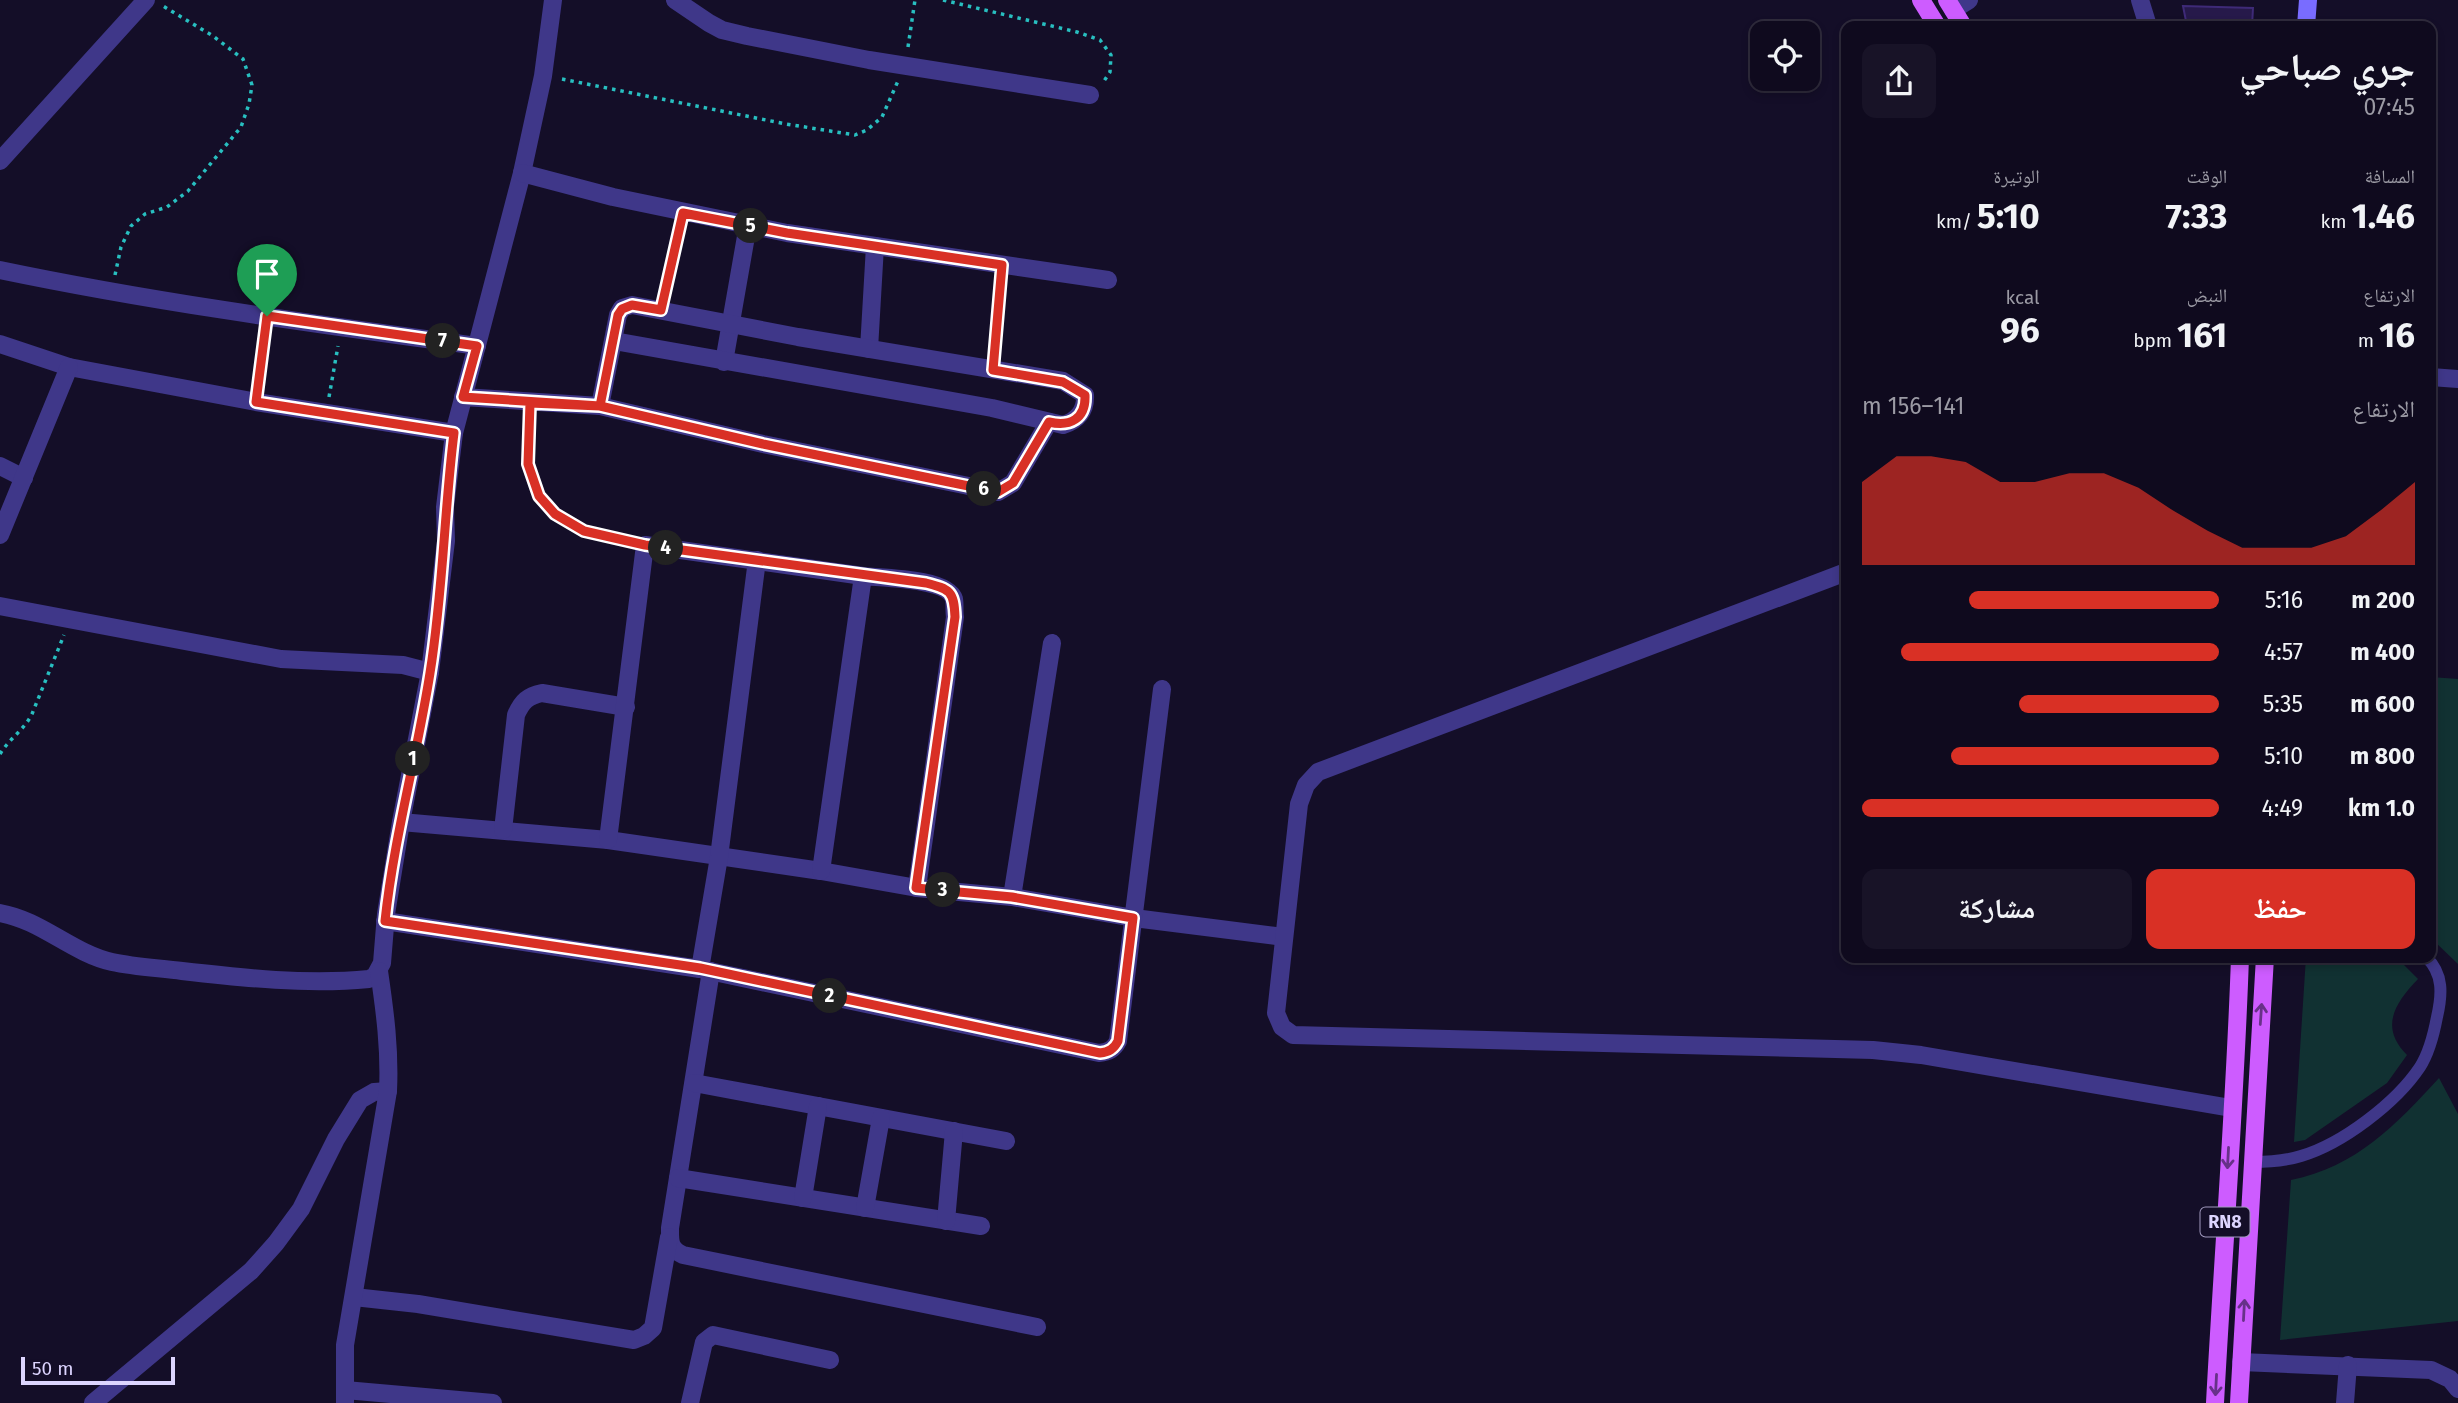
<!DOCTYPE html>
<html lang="ar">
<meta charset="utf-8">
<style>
:root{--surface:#0f0a1e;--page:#181327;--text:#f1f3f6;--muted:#9b9aa4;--line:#2f2b3c;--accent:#d93025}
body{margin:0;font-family:"Fira Sans","Noto Naskh Arabic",sans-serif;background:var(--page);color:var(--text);direction:rtl;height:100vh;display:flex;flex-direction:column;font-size:26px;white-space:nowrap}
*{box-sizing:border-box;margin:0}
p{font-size:23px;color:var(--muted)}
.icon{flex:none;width:38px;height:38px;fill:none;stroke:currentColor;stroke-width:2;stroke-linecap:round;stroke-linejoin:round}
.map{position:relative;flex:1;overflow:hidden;direction:ltr}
.drawer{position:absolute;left:1841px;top:21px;width:595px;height:942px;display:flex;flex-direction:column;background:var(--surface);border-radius:14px;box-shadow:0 4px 10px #0003,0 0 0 2px var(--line);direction:rtl}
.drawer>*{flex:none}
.fabs{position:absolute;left:1750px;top:21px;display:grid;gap:14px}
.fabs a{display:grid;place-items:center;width:70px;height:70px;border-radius:14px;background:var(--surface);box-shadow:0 4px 10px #0003,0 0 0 2px var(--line);font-size:35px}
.scale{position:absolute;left:21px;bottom:18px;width:154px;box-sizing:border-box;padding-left:7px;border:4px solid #ddd5ff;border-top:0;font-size:19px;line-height:24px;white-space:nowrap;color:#ddd5ff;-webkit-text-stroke:5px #140e28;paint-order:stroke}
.pin{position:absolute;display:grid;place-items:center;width:60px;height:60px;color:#fff;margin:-72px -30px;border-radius:50% 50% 50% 0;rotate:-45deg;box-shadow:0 0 7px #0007}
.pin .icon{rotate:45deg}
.km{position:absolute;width:35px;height:35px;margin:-18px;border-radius:50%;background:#222;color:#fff;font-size:19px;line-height:35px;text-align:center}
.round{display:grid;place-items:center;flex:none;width:74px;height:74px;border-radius:14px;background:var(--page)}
.summary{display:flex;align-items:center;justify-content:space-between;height:119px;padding:0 21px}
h1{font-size:38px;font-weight:700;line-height:52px}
.stats{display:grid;grid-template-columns:repeat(3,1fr);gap:10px;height:119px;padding:7px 21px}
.stats div{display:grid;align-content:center}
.stats b{font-size:35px;font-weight:700}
.stats small{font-size:19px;font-weight:400}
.stats p{font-size:19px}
.chart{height:196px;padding:14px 21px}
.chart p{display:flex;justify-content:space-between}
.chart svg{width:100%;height:126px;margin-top:7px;fill:var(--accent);opacity:.7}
.action{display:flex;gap:14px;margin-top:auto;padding:14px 21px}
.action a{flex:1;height:80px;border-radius:14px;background:var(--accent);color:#fff;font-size:28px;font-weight:700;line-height:80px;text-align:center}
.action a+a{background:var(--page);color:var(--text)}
ul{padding:0 21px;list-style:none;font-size:23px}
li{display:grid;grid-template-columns:112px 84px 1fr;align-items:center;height:52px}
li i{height:18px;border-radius:9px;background:var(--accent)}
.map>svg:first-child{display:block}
.green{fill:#113132}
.building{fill:#26194a;stroke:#3e2a77;stroke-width:2}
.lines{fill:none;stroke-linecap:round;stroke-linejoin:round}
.path{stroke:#28bfc0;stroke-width:3.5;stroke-dasharray:3.5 5;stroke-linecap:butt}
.service{stroke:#3f3789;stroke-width:12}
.minor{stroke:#3f3789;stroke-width:18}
.secondary{stroke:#796cff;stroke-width:18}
.primary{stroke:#cd5cff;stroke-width:18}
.oneway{stroke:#673189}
.route-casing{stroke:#fff;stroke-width:14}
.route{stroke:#d93025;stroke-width:9}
.labels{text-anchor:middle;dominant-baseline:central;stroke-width:7;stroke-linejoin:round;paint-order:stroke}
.shield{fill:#140e28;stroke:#a199be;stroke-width:2}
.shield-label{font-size:18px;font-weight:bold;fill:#ddd5ff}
</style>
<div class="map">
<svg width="2458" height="1403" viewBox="0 0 2458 1403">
<rect width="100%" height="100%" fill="#140e28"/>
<g class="green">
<polygon points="2431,677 2458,679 2458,964 2431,938"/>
<path d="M2306 957H2396L2418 979C2395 1003 2379 1027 2407 1055L2387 1083 2305 1140 2294 1142Z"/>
<path d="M2439 1078 2458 1114V1321L2280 1340 2291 1180C2356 1167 2396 1125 2439 1078Z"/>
</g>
<polygon class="building" points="2183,6 2253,8 2252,26 2187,26"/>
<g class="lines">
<g class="path">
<polyline points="943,0 1077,32 1100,40 1111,55 1110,72 1102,84"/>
<polyline points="908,47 915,0"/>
<polyline points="562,79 786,124 855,135 867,130 882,117 898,81"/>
<polyline points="115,275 121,247 131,226 145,214 167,207 188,191 241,127 249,104 252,85 243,59 213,36 163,6"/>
<polyline points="665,293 680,229"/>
<polyline points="995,350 1001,281"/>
<polyline points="258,386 265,334"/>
<polyline points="329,397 338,346"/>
<polyline points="530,419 528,465 539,496 555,514 584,531 627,541"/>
<path d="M0 754C9 739 24 730 32 714L64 635"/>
</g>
<path class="service" d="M2253 1162C2270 1162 2285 1161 2301 1156 2342 1144 2396 1103 2420 1067 2429 1053 2434 1033 2437 1017 2442 995 2444 974 2426 957"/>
<g class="minor">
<polyline points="553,0 543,76 522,173 454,433 445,507 446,541 430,672 401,822 608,840 821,871 917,888 1012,897 1134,918 1284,937"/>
<polyline points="675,0 709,23 722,30 747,36 869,60 1090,95"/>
<polyline points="2140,0 2148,26"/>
<polyline points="1953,10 1969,0"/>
<polyline points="0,161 146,0"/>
<polyline points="522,173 613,197 787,233 1108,280"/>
<path d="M0 270C158 303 317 324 477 346"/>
<polyline points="0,344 69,367 256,402 454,433"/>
<polyline points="869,349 875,246"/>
<polyline points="724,362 748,225"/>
<polyline points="2431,377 2458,379"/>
<polyline points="463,397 600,406 763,444 998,492 1013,483 1049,422"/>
<path d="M600 406 618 315 622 308 632 305 798 337 1063 381 1085 395C1086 411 1077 421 1063 425L992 408 614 341"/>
<polyline points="0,466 24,478"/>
<polyline points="0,535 69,367"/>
<polyline points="1846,572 1318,772 1306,785 1299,804 1276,1013 1282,1027 1293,1035 1873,1050 1921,1055 2231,1108"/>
<path d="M863 576C883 578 948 578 954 599 955 604 954 612 955 617L917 888"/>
<polyline points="0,606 281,659 403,665 430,672"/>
<path d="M503 830 516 715C522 701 528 696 542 693L626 707"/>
<polyline points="608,840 645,545 863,576 821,871"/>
<polyline points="1012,897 1052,643"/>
<path d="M0 913C41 920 72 953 112 962 135 967 159 968 182 971 244 978 307 985 369 979L375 976 382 963 386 914 401 822"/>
<path d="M385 921 700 969 1099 1053C1109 1052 1114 1049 1118 1041L1162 689"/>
<polyline points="700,969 719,857 757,560"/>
<path d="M711 971 670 1228C670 1241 669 1249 683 1255L1037 1327"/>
<polyline points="694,1083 1006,1141"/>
<polyline points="678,1178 981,1226"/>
<polyline points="803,1198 818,1106"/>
<polyline points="865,1208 881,1118"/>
<polyline points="946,1221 954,1131"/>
<polyline points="354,1297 418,1304 634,1340 644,1336 653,1328 669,1237"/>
<polyline points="2241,1362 2431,1370 2450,1379 2458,1389"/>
<polyline points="345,1390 493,1403"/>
<polyline points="93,1403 251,1271 276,1243 301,1209 336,1139 360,1100 374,1092 388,1091"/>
<path d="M345 1403V1345L388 1091C390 1050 385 1012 379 971"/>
<polyline points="690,1403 704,1342 713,1335 830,1360"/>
<polyline points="2345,1403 2348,1365"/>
</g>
<polyline class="secondary" points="2306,26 2308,0"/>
<g class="primary">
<polyline points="1921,0 1937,26"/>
<polyline points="1947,0 1963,26"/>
<path d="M2215 1403C2223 1254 2235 1106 2240 957"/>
<polyline points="2239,1403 2265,957"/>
</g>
</g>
<defs><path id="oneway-shaft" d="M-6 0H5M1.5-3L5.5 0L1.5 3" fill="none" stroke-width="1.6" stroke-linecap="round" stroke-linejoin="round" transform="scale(1.75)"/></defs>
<g class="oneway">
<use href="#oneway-shaft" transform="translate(2261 1014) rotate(-86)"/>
<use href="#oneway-shaft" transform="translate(2228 1158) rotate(93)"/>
<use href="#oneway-shaft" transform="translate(2244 1310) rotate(-87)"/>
<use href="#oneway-shaft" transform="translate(2216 1385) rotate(93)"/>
</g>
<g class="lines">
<g class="route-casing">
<path id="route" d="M267 316 256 402 454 433C444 513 443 593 430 673 417 756 394 837 385 921L700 968 1100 1053C1109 1052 1114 1049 1118 1041L1133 918 1012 897 916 888 955 617C954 591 950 589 926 583L645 545 584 531 555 514 539 496 528 464 530 403 600 406 618 315 622 309 632 305 661 310 683 213 787 233 1002 265 993 370 1063 382 1085 395C1086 419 1070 427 1049 422L1013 483 998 492 763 444 600 406 463 397 477 346 267 316"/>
</g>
<use href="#route" class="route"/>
</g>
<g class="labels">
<rect class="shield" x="2200.5" y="1207.5" width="49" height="29" rx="5"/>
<g class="shield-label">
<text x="2225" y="1222">RN8</text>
</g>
</g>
</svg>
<div class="fabs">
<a><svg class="icon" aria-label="locate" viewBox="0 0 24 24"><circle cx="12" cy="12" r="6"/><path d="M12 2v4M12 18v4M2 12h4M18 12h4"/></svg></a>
</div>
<div class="scale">50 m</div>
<div class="pin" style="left:267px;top:316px;background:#1e9e55"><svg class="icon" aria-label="arrive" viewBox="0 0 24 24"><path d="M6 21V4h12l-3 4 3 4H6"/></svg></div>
<b class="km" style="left:413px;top:759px">1</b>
<b class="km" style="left:830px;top:996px">2</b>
<b class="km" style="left:943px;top:890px">3</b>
<b class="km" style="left:666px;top:548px">4</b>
<b class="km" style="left:751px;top:226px">5</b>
<b class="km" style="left:984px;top:489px">6</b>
<b class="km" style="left:443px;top:341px">7</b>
<section class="drawer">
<div class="summary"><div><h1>جري صباحي</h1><p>07:45</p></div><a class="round"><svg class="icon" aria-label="share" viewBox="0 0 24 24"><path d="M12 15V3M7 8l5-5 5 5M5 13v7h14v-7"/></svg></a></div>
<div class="stats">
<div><p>المسافة</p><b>1.46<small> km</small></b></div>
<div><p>الوقت</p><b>7:33</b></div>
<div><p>الوتيرة</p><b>5:10<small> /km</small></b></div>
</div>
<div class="stats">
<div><p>الارتفاع</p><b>16<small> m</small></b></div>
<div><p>النبض</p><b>161<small> bpm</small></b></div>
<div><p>kcal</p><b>96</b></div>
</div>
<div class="chart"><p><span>الارتفاع</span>141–156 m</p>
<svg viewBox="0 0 160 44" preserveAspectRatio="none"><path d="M0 44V15L10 6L20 6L30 8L40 15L50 15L60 12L70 12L80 17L90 25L100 32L110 38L120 38L130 38L140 34L150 25L160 15V44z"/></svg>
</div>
<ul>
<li><b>200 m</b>5:16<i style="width:70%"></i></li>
<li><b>400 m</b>4:57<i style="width:89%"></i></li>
<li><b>600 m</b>5:35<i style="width:56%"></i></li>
<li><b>800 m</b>5:10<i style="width:75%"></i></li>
<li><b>1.0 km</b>4:49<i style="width:100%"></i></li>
</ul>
<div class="action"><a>حفظ</a><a>مشاركة</a></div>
</section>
</div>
